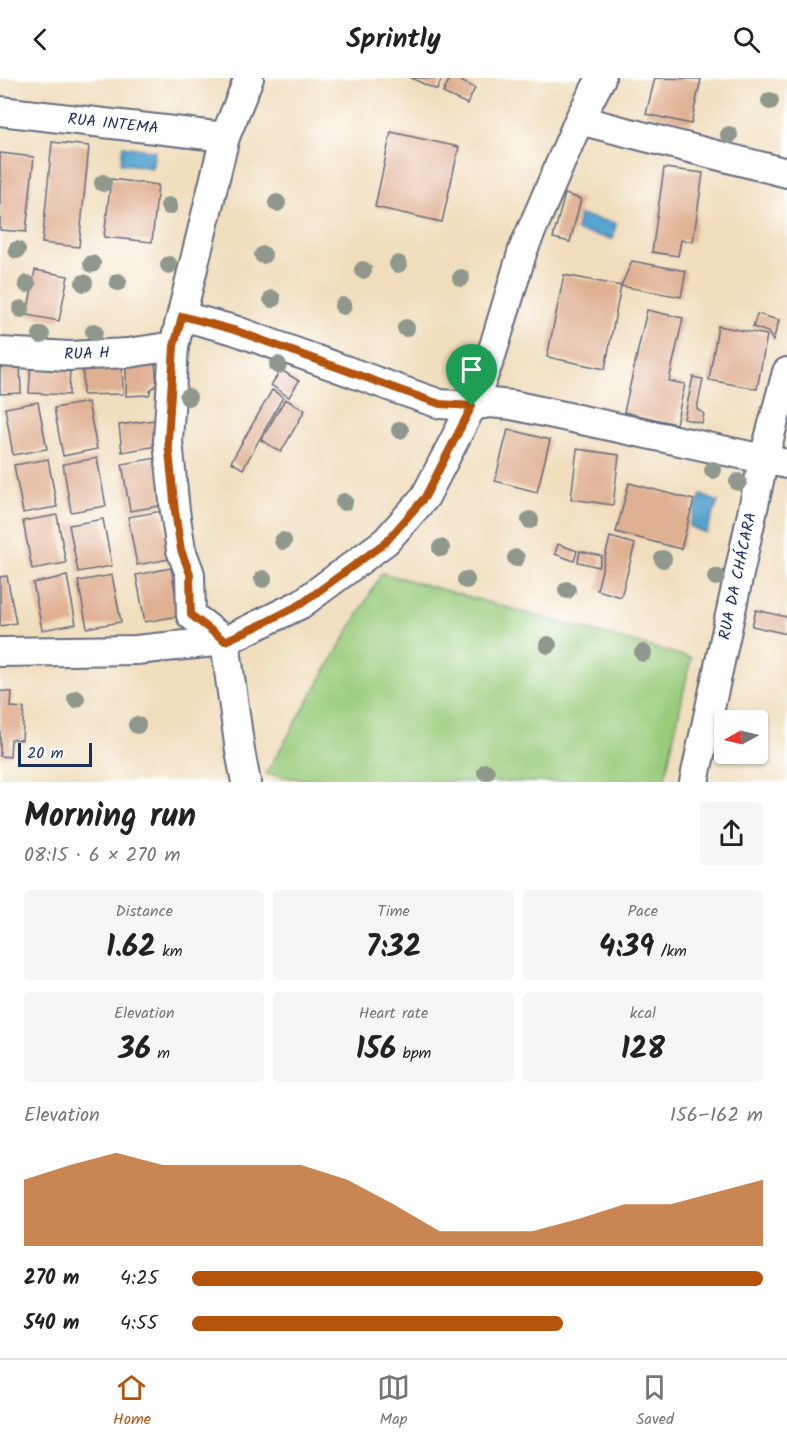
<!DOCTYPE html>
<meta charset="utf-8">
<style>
:root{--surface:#fff;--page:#f6f6f6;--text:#222;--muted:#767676;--line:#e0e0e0;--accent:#b45309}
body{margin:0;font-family:Kalam,sans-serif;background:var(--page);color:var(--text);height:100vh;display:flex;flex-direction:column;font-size:22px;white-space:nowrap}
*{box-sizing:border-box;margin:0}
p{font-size:20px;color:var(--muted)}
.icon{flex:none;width:33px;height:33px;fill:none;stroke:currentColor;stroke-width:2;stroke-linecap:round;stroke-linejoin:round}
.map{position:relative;height:704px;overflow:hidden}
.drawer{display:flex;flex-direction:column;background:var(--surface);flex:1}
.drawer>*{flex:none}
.needle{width:39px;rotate:262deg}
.controls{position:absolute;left:714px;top:632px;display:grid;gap:12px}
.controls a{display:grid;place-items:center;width:54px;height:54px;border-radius:6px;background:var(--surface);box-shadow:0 2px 4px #0004;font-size:30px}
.scale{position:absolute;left:18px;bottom:15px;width:74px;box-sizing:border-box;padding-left:6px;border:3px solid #1b2f5e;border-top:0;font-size:16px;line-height:21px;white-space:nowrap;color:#1b2f5e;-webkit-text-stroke:4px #fff;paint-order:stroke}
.pin{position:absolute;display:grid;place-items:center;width:51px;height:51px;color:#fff;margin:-62px -26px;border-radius:50% 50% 50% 0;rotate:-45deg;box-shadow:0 0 6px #0007}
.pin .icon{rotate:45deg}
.round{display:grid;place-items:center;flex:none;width:63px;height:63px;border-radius:6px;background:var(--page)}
.headline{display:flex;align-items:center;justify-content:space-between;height:102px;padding:0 24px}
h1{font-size:33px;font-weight:700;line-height:45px}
.metrics{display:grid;grid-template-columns:repeat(3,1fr);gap:9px;height:102px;padding:6px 24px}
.metrics div{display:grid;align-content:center;border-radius:6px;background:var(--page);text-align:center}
.metrics b{font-size:30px;font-weight:700}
.metrics small{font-size:16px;font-weight:400}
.metrics p{font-size:16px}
.chart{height:168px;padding:12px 24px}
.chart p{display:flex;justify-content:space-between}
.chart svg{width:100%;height:108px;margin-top:6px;fill:var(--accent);opacity:.7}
ul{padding:0 24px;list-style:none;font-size:20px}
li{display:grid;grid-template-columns:96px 72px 1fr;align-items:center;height:45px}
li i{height:15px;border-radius:8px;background:var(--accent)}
header{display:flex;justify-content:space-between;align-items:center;height:78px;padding:0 24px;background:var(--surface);font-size:27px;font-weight:700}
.dock{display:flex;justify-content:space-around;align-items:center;height:84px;border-top:2px solid var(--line);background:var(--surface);font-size:16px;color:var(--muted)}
.dock a{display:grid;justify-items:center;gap:3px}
.dock .active{color:var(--accent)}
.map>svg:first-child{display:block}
.green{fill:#99cb7a;stroke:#5a7d6c;stroke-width:1.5}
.water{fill:#57a4d0;stroke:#396a97;stroke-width:1.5}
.building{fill:#e0b093}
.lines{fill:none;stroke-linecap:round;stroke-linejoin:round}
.minor-casing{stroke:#666c7f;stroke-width:32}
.minor{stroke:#fff;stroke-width:28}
.tree{fill:#90988d}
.route-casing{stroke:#fff;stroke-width:12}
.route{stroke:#b45309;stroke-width:8}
.labels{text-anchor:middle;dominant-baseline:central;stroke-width:4.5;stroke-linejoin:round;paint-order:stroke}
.street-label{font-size:16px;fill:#1b2f5e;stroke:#fff}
</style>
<header><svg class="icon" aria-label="back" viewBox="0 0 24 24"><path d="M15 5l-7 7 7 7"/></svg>Sprintly<svg class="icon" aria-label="search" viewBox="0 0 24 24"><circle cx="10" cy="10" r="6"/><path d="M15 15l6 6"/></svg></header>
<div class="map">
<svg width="787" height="704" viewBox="0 0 787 704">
<rect width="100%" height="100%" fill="#fff"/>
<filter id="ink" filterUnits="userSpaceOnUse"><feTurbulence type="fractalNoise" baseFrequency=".0167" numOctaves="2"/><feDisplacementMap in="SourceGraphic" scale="12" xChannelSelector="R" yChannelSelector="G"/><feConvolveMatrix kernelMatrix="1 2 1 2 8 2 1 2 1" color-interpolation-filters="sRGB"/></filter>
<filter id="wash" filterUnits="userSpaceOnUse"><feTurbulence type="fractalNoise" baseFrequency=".008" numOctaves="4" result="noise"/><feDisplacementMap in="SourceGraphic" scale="24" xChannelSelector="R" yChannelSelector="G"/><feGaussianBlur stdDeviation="1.35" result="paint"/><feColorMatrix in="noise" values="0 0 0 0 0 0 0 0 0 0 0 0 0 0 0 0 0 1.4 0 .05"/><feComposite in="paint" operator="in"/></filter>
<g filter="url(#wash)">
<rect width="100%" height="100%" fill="#f0debd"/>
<polygon class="green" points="382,495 691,580 664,704 319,704 266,696"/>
<g class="water">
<polygon points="123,68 155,73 152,90 121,85"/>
<polygon points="579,137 616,145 613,161 576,153"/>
<polygon points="701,417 718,424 706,455 689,448"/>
</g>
<g id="blocks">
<g class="building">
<polygon points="411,0 442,0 437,12"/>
<polygon points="450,0 455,0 475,10 467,26 443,15"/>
<polygon points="655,0 701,1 691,46 646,36"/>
<polygon points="391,54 459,69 442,144 375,129"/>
<polygon points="52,64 89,68 79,169 42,165"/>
<polygon points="0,75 34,79 26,154 0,152"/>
<polygon points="664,90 703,95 693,164 681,162 678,178 652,174"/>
<polygon points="111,101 158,107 152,164 104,159"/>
<polygon points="565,116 581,121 570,164 553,160"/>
<polygon points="632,183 686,193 681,219 621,208 605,291 547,279 564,197 621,208"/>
<polygon points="35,192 68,198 59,243 27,237"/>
<polygon points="647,232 683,240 669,303 685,306 676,346 624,334"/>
<polygon points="757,236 779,242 773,263 768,254 753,249"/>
<polygon points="718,248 767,257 757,311 709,302"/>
<polygon points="31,283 70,284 69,317 29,315"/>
<polygon points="0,285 20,285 21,315 0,316"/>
<polygon points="155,286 157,307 151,311 149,317 126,318 126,289"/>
<polygon points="83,290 122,290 123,316 83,317"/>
<polygon points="281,292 299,303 289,319 271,307"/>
<polygon points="693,299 703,301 697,331 704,336 702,345 684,341"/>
<polygon points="272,312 283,319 243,391 231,384"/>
<polygon points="285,321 305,332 281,374 261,362"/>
<polygon points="38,324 47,371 13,377 5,330"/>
<polygon points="88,324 97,371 63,378 54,330"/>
<polygon points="154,342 158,368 122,374 119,347"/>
<polygon points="508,351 550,362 537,414 495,403"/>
<polygon points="577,371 619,377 613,427 571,421"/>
<polygon points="97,380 106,428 71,434 63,386"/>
<polygon points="156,380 165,427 130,433 122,386"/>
<polygon points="48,381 57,429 23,435 14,387"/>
<polygon points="629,405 694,422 681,471 616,454"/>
<polygon points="162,433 170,481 137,487 128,439"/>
<polygon points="57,437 66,485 32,491 23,443"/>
<polygon points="103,441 112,488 78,494 69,447"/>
<polygon points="610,459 635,466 621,519 597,512"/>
<polygon points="558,466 577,473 574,483 555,476"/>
<polygon points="580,473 602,478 599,489 578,484"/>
<polygon points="171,490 179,538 145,544 136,497"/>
<polygon points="112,497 121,544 87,550 78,503"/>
<polygon points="7,498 16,545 0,548 0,499"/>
<polygon points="67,498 76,546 42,552 33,505"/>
<polygon points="756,532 787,539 787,556 752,548"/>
<polygon points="0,613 12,614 11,629 24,630 22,662 11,661 10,679 0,678"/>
</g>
</g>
</g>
<g filter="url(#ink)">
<use href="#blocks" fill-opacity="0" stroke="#666c7f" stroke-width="1.5"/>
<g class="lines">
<g class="minor-casing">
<g id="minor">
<polyline points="0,33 225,59"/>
<polyline points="579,42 787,95"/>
<polyline points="182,238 234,252 400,312 440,326 472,328 490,325 512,327 787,386"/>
<polyline points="0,274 69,278 128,275 174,268"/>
<polyline points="225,563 191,537 190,496 181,472 175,433 168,363 174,268 225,59 249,0"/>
<polyline points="225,563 240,673 246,704"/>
<polyline points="0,574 136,572 225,563 301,526 386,463 425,419 472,328 492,275 523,172 579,42 601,0"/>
<polyline points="694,704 764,380 787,294"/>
</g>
</g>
<use href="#minor" class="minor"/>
</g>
<g class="tree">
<circle cx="770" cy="23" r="9"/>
<circle cx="729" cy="57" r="9"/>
<circle cx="103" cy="105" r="9"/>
<circle cx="277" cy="125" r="9"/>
<circle cx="169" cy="128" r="9"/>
<circle cx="17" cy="172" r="9"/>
<circle cx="263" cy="177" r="9"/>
<circle cx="92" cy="186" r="9"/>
<circle cx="398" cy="186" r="9"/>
<circle cx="169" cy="187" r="9"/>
<circle cx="363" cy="192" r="9"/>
<circle cx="461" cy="200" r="9"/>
<circle cx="118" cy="204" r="9"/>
<circle cx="84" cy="205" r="9"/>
<circle cx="27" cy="206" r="9"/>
<circle cx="272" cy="221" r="9"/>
<circle cx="343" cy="228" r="9"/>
<circle cx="21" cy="231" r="9"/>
<circle cx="406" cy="250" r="9"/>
<circle cx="94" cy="254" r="9"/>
<circle cx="41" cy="257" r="9"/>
<circle cx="278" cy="287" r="9"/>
<circle cx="188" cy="319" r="9"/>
<circle cx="400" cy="352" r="9"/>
<circle cx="713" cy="392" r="9"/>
<circle cx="738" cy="404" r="9"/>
<circle cx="344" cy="424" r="9"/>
<circle cx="530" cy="442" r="9"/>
<circle cx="283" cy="463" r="9"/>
<circle cx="441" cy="470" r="9"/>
<circle cx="516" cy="480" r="9"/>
<circle cx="663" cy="481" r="9"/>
<circle cx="716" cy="499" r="9"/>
<circle cx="263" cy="501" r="9"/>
<circle cx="466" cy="502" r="9"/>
<circle cx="567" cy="512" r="9"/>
<circle cx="548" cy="567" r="9"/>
<circle cx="643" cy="575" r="9"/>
<circle cx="76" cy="621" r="9"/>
<circle cx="137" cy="647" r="9"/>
<circle cx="486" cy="694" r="9"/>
</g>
</g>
<g class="lines" filter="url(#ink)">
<g class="route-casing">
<polygon id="route" points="182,238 234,252 400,312 440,326 472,328 425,419 386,464 301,526 260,547 225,563 191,537 190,496 181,472 175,433 168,363 174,268"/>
</g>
<use href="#route" class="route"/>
</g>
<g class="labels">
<g class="street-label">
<text transform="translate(113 46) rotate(6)">RUA INTEMA</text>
<text transform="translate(87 276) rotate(-2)">RUA H</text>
<text transform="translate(738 498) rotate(-78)">RUA DA CHÁCARA</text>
</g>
</g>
</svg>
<div class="controls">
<a><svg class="needle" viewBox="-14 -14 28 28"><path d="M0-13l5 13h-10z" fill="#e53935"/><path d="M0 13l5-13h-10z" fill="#767676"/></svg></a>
</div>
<div class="scale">20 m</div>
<div class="pin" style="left:472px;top:328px;background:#1e9e55"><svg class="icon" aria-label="arrive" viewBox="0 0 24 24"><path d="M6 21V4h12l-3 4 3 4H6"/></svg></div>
</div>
<section class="drawer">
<div class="headline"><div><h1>Morning run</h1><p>08:15 · 6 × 270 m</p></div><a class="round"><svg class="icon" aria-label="share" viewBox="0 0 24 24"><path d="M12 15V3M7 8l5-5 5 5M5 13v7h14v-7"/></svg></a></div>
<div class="metrics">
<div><p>Distance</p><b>1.62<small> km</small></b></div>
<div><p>Time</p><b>7:32</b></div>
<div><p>Pace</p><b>4:39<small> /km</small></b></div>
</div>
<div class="metrics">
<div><p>Elevation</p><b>36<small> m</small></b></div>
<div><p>Heart rate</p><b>156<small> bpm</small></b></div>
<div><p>kcal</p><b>128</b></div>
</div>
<div class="chart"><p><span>Elevation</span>156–162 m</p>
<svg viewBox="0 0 160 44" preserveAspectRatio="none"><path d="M0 44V17L10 11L20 6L30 11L40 11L50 11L60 11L70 17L80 27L90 38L100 38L110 38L120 33L130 27L140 27L150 22L160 17V44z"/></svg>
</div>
<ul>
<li><b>270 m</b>4:25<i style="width:100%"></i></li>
<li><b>540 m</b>4:55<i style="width:65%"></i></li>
</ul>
</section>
<nav class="dock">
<a class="active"><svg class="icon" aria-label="home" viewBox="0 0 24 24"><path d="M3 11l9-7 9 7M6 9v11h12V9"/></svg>Home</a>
<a><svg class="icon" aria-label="map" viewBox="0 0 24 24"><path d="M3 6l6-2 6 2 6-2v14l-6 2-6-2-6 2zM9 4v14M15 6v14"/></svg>Map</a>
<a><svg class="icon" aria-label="saved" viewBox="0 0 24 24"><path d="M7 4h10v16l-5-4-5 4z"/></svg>Saved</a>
</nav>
